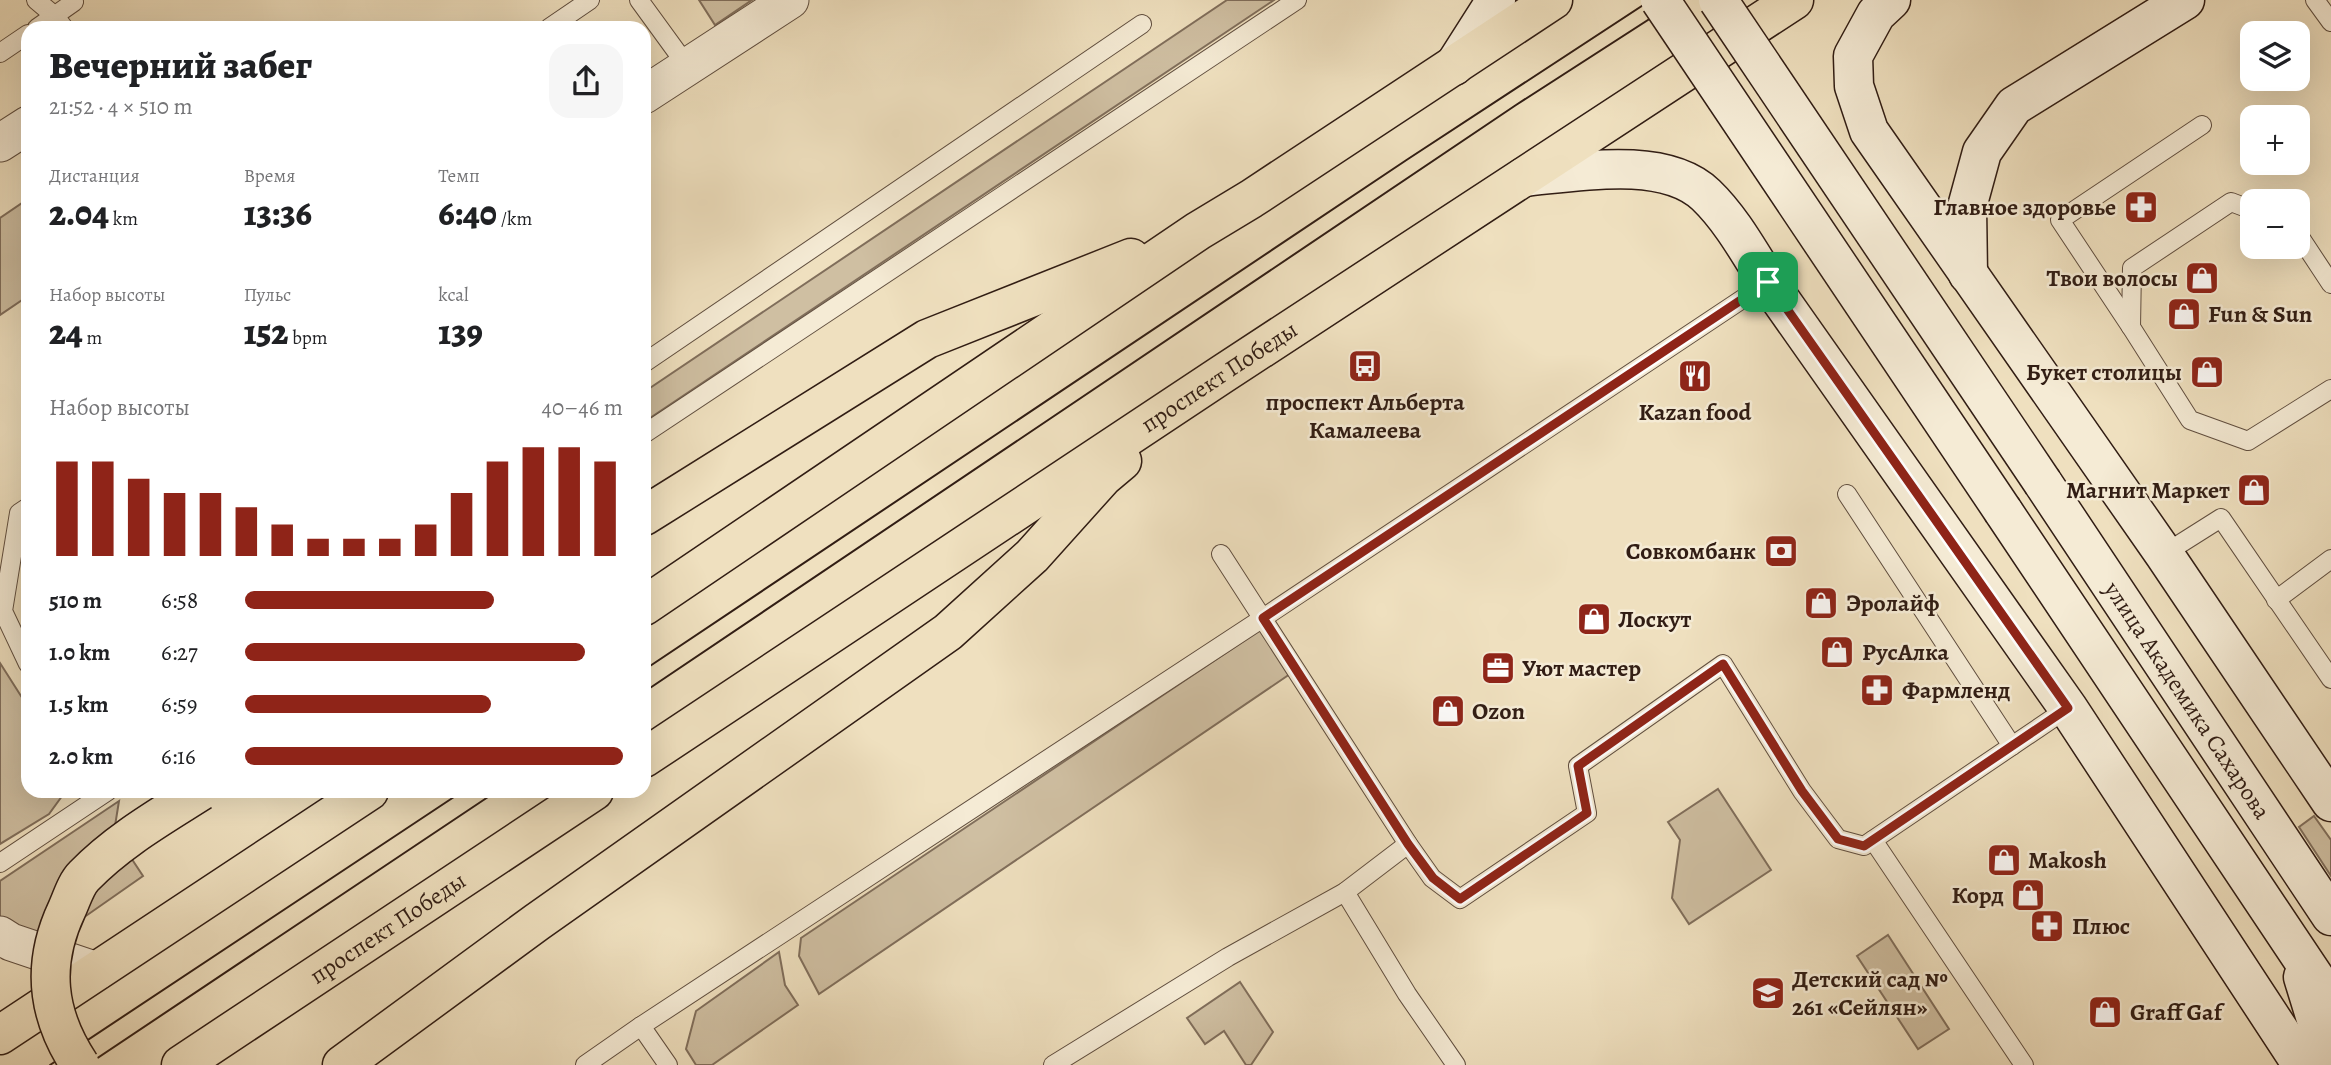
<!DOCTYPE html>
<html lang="ru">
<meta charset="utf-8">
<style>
:root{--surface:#fff;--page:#f6f6f6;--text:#202124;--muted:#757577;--accent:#8f2418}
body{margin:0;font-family:Alegreya,serif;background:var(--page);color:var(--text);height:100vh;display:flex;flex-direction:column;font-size:26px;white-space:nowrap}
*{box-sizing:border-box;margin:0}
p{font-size:23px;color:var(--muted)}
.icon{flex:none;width:38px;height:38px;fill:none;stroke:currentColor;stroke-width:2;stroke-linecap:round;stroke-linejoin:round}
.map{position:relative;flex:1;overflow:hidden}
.side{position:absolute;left:21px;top:21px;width:630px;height:777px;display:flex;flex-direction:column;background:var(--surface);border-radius:21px;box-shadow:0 7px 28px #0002}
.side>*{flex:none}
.buttons{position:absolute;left:2240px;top:21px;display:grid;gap:14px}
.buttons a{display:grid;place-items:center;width:70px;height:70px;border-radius:14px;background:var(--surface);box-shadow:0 7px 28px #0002;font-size:35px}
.pin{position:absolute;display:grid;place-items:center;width:60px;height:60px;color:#fff;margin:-30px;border-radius:14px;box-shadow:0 4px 10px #0006}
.round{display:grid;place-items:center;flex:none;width:74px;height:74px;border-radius:21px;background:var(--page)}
.summary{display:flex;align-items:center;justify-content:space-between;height:119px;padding:0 28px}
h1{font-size:38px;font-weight:800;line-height:52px}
.stats{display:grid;grid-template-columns:repeat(3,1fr);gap:10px;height:119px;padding:7px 28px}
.stats div{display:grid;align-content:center}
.stats b{font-size:35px;font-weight:800}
.stats small{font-size:19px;font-weight:400}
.stats p{font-size:19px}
.chart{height:196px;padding:14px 28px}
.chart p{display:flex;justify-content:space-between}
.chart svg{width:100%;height:126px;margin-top:7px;stroke:var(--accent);stroke-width:6}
ul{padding:0 28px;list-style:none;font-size:23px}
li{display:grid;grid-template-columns:112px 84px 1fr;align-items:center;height:52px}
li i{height:18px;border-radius:9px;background:var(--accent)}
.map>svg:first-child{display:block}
.green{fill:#cfbfa2;stroke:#806e5b;stroke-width:2}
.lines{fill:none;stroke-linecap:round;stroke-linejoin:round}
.service-casing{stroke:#604e3f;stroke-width:20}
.minor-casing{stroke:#604e3f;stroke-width:39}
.secondary-casing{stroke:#311d14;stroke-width:41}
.primary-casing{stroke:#311d14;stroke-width:41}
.service{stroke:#f5ebd5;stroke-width:18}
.minor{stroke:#f5ebd5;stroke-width:37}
.secondary{stroke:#f5ebd5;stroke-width:38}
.primary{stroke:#efe0bf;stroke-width:38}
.tram{stroke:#311d14;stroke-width:2}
.secondary-bridge-casing{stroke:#311d14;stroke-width:41;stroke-linecap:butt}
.primary-bridge-casing{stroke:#311d14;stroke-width:41;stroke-linecap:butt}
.secondary-bridge{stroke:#f5ebd5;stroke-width:38}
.primary-bridge{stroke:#efe0bf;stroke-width:38}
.route-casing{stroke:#fff;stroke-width:14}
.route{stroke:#8f2418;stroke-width:9}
.labels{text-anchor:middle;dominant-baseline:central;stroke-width:5;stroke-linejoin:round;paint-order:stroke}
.poi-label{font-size:24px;font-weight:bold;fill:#311d14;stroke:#f5ebd5;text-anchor:start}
.street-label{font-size:24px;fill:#311d14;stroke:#f5ebd5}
</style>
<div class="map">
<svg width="2331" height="1065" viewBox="0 0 2331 1065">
<rect width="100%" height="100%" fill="#efe0bf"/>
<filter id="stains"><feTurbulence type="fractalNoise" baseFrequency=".00286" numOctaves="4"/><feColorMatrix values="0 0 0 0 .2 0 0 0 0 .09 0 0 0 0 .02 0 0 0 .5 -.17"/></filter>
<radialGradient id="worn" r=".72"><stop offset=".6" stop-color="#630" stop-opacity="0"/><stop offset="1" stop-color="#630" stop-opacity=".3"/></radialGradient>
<g class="green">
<polygon points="699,0 752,0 715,25"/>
<polygon points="1227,0 1274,0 644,422 644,392"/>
<polygon points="28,199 28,296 0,315 0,218"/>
<polygon points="1260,630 1290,674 819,994 799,956 801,938"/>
<polygon points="0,663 28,707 28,791 65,792 49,814 0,844"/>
<polygon points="1718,789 1771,870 1689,924 1672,898 1680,840 1668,822"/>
<polygon points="119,801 114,832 143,876 83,918 45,935 0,925 0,881"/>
<polygon points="2314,816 2331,840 2331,876 2299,827"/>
<polygon points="1888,935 1949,1029 1918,1049 1857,956"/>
<polygon points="779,952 785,985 798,1005 712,1065 696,1065 686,1049 696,1011"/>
<polygon points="1240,982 1273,1032 1251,1065 1246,1065 1224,1031 1205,1044 1187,1018"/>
</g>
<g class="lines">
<g class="service-casing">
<g id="service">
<polyline points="36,0 55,16 64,28"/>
<polyline points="639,0 687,66"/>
<polyline points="2315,0 2331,22"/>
<polyline points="37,28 74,2"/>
<polyline points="549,28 590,0"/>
<polyline points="0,53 28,34"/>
<polyline points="2252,210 2231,202 2132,268 2131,327 2190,420 2248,441 2331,389"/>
<polyline points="2298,234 2331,284"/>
<polyline points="2131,327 2060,220 2202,125"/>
<polyline points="644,363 1142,24"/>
<polyline points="644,434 1297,0"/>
<polyline points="1847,494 2012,746"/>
<polyline points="28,507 19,513 3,611 28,664"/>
<polyline points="1221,554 1408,844 1432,878 1460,899 1587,813 1578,766 1723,664 1802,791 1838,839 1864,846 2068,708"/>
<polyline points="2164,554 2221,518 2331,679"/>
<polyline points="2276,600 2331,559"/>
<polyline points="1873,840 2024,1065"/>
<polyline points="0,863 108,791"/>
<polyline points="1345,892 1407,994 1456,1065"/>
<polyline points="641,1026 668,1065"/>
<polyline points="585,1065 641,1026 1263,618 1768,282"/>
<polyline points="1053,1065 1228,957 1345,892 1408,844"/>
</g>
</g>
<g class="minor-casing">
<g id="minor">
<polyline points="644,95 790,0"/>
<polyline points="0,143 28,125"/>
<polyline points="0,935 11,942 97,971"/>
</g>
</g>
<g class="secondary-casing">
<g id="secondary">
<polyline points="1891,0 1876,14 1853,56 1854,86 1869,131 2164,554 2331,802"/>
<polyline points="1454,66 1496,0"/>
<path d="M1524 177C1577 172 1664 155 1706 195 1731 219 1749 252 1768 282L2068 708 2302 1065"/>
<polyline points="1968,274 1967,207 1982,152 2014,106 2185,0"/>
<path id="s1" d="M2043 483 2331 916"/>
<polyline points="2003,511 2331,1002"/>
<polyline points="2303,977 2330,1065"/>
</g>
</g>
<g class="primary-casing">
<g id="primary">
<polyline points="644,516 927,339 1131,258"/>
<polyline points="644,606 1198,231 1251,199 1553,0"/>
<path id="s2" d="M644 758 1221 375 1794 0"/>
<polyline points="0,1035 369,791"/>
<path id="s3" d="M181 1065 594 791"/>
<polyline points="342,1065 537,922 948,632 1032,556 1103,477 1122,461"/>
</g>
</g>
<use href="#service" class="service"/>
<use href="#minor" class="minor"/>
<use href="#secondary" class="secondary"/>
<use href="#primary" class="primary"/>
<g class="tram">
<polyline points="644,670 1408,159 1651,0"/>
<polyline points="644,692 1516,105 1679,0"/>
<polyline points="50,1065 463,791"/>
<polyline points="87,1065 497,791"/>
</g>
<g class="secondary-bridge-casing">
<g id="secondary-bridge">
<polyline points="1660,0 2003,511"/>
<polyline points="1718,0 2043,483"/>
</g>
</g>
<g class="primary-bridge-casing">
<path id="primary-bridge" d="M80 1065C46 1014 41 964 67 909 72 898 76 884 84 876 118 841 160 817 201 791"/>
</g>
<use href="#secondary-bridge" class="secondary-bridge"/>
<use href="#primary-bridge" class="primary-bridge"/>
</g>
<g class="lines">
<g class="route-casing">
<polygon id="route" points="1768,282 2068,708 1864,846 1838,839 1802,791 1723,664 1578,766 1587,813 1460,899 1433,878 1408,844 1263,618"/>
</g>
<use href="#route" class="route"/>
</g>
<defs>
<g id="pharmacy-square" transform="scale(1.75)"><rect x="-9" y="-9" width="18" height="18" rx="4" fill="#8f2418" stroke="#f5ebd5"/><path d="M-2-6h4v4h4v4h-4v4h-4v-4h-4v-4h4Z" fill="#fff"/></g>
<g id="shop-square" transform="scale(1.75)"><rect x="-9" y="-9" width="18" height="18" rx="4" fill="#8f2418" stroke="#f5ebd5"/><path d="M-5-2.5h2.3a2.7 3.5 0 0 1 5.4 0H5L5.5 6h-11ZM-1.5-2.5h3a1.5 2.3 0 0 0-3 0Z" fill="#fff"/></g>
<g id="bus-square" transform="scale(1.75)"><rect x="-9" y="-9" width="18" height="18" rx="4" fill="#8f2418" stroke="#f5ebd5"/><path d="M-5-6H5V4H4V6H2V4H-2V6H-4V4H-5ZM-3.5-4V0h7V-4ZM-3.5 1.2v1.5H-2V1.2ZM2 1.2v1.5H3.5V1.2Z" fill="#fff"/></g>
<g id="restaurant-square" transform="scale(1.75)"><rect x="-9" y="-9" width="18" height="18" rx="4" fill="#8f2418" stroke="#f5ebd5"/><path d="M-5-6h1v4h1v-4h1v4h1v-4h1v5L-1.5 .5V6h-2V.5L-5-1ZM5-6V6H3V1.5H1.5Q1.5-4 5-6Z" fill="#fff"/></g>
<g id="bank-square" transform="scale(1.75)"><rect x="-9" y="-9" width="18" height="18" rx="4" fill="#8f2418" stroke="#f5ebd5"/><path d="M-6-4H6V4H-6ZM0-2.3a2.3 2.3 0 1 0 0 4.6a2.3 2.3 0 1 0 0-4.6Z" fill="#fff"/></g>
<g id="office-square" transform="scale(1.75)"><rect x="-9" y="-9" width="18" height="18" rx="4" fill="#8f2418" stroke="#f5ebd5"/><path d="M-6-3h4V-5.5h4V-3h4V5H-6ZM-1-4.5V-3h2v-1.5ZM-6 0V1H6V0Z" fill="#fff"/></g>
<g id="school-square" transform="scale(1.75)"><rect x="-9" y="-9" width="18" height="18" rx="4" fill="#8f2418" stroke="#f5ebd5"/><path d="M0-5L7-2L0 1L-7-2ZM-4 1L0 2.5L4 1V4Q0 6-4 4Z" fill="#fff"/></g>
</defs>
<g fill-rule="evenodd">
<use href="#pharmacy-square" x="2141" y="207"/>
<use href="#shop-square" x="2202" y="278"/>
<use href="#shop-square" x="2184" y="314"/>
<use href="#bus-square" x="1365" y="366"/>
<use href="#shop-square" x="2207" y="372"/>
<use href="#restaurant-square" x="1695" y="376"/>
<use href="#shop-square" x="2254" y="490"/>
<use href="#bank-square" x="1781" y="551"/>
<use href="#shop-square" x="1821" y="603"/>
<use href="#shop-square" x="1594" y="619"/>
<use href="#shop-square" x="1837" y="652"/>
<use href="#office-square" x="1498" y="668"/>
<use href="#pharmacy-square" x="1877" y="690"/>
<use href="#shop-square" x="1448" y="711"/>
<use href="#shop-square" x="2004" y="860"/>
<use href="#shop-square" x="2028" y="895"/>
<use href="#pharmacy-square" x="2047" y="926"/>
<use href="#school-square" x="1768" y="993"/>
<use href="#shop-square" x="2105" y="1012"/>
</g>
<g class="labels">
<g class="poi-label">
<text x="2116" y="207" text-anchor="end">Главное здоровье</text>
<text x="2178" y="278" text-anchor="end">Твои волосы</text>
<text x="2208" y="314">Fun &amp; Sun</text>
<text x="2182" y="372" text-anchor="end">Букет столицы</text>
<text x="1365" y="402" text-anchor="middle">проспект Альберта<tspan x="1365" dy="28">Камалеева</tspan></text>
<text x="1695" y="412" text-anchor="middle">Kazan food</text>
<text x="2230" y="490" text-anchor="end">Магнит Маркет</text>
<text x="1756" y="551" text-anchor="end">Совкомбанк</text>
<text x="1846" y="603">Эролайф</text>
<text x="1618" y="619">Лоскут</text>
<text x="1862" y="652">РусАлка</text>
<text x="1522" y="668">Уют мастер</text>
<text x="1902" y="690">Фармленд</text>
<text x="1472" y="711">Ozon</text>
<text x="2028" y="860">Makosh</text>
<text x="2004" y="895" text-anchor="end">Корд</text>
<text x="2072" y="926">Плюс</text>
<text x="1792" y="979">Детский сад №<tspan x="1792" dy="28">261 «Сейлян»</tspan></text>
<text x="2130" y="1012">Graff Gaf</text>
</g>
<g class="street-label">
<text stroke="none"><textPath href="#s2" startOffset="690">проспект Победы</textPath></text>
<text stroke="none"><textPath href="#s1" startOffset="261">улица Академика Сахарова</textPath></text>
<text stroke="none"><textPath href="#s3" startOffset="248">проспект Победы</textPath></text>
</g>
</g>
<rect width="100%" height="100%" filter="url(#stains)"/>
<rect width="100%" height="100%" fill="url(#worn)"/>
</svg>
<div class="buttons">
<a><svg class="icon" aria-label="layers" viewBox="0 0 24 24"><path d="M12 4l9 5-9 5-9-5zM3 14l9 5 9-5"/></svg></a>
<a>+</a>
<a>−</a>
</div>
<div class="pin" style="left:1768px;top:282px;background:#1e9e55"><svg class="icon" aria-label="arrive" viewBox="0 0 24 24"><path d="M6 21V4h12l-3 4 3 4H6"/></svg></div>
<section class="side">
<div class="summary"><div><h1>Вечерний забег</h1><p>21:52 · 4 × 510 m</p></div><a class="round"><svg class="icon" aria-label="share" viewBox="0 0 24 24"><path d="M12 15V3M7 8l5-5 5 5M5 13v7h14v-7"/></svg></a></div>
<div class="stats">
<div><p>Дистанция</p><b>2.04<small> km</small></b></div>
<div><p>Время</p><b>13:36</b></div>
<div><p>Темп</p><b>6:40<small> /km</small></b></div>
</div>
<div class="stats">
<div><p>Набор высоты</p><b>24<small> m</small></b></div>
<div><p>Пульс</p><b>152<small> bpm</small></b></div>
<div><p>kcal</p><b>139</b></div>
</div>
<div class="chart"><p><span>Набор высоты</span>40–46 m</p>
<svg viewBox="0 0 160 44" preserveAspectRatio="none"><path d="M5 44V11M15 44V11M25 44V17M35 44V22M45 44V22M55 44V27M65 44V33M75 44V38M85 44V38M95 44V38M105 44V33M115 44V22M125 44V11M135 44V6M145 44V6M155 44V11"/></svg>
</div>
<ul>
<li><b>510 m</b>6:58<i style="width:66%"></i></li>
<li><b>1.0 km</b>6:27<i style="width:90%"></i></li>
<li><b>1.5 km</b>6:59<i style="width:65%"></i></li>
<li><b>2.0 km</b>6:16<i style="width:100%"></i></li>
</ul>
</section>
</div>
